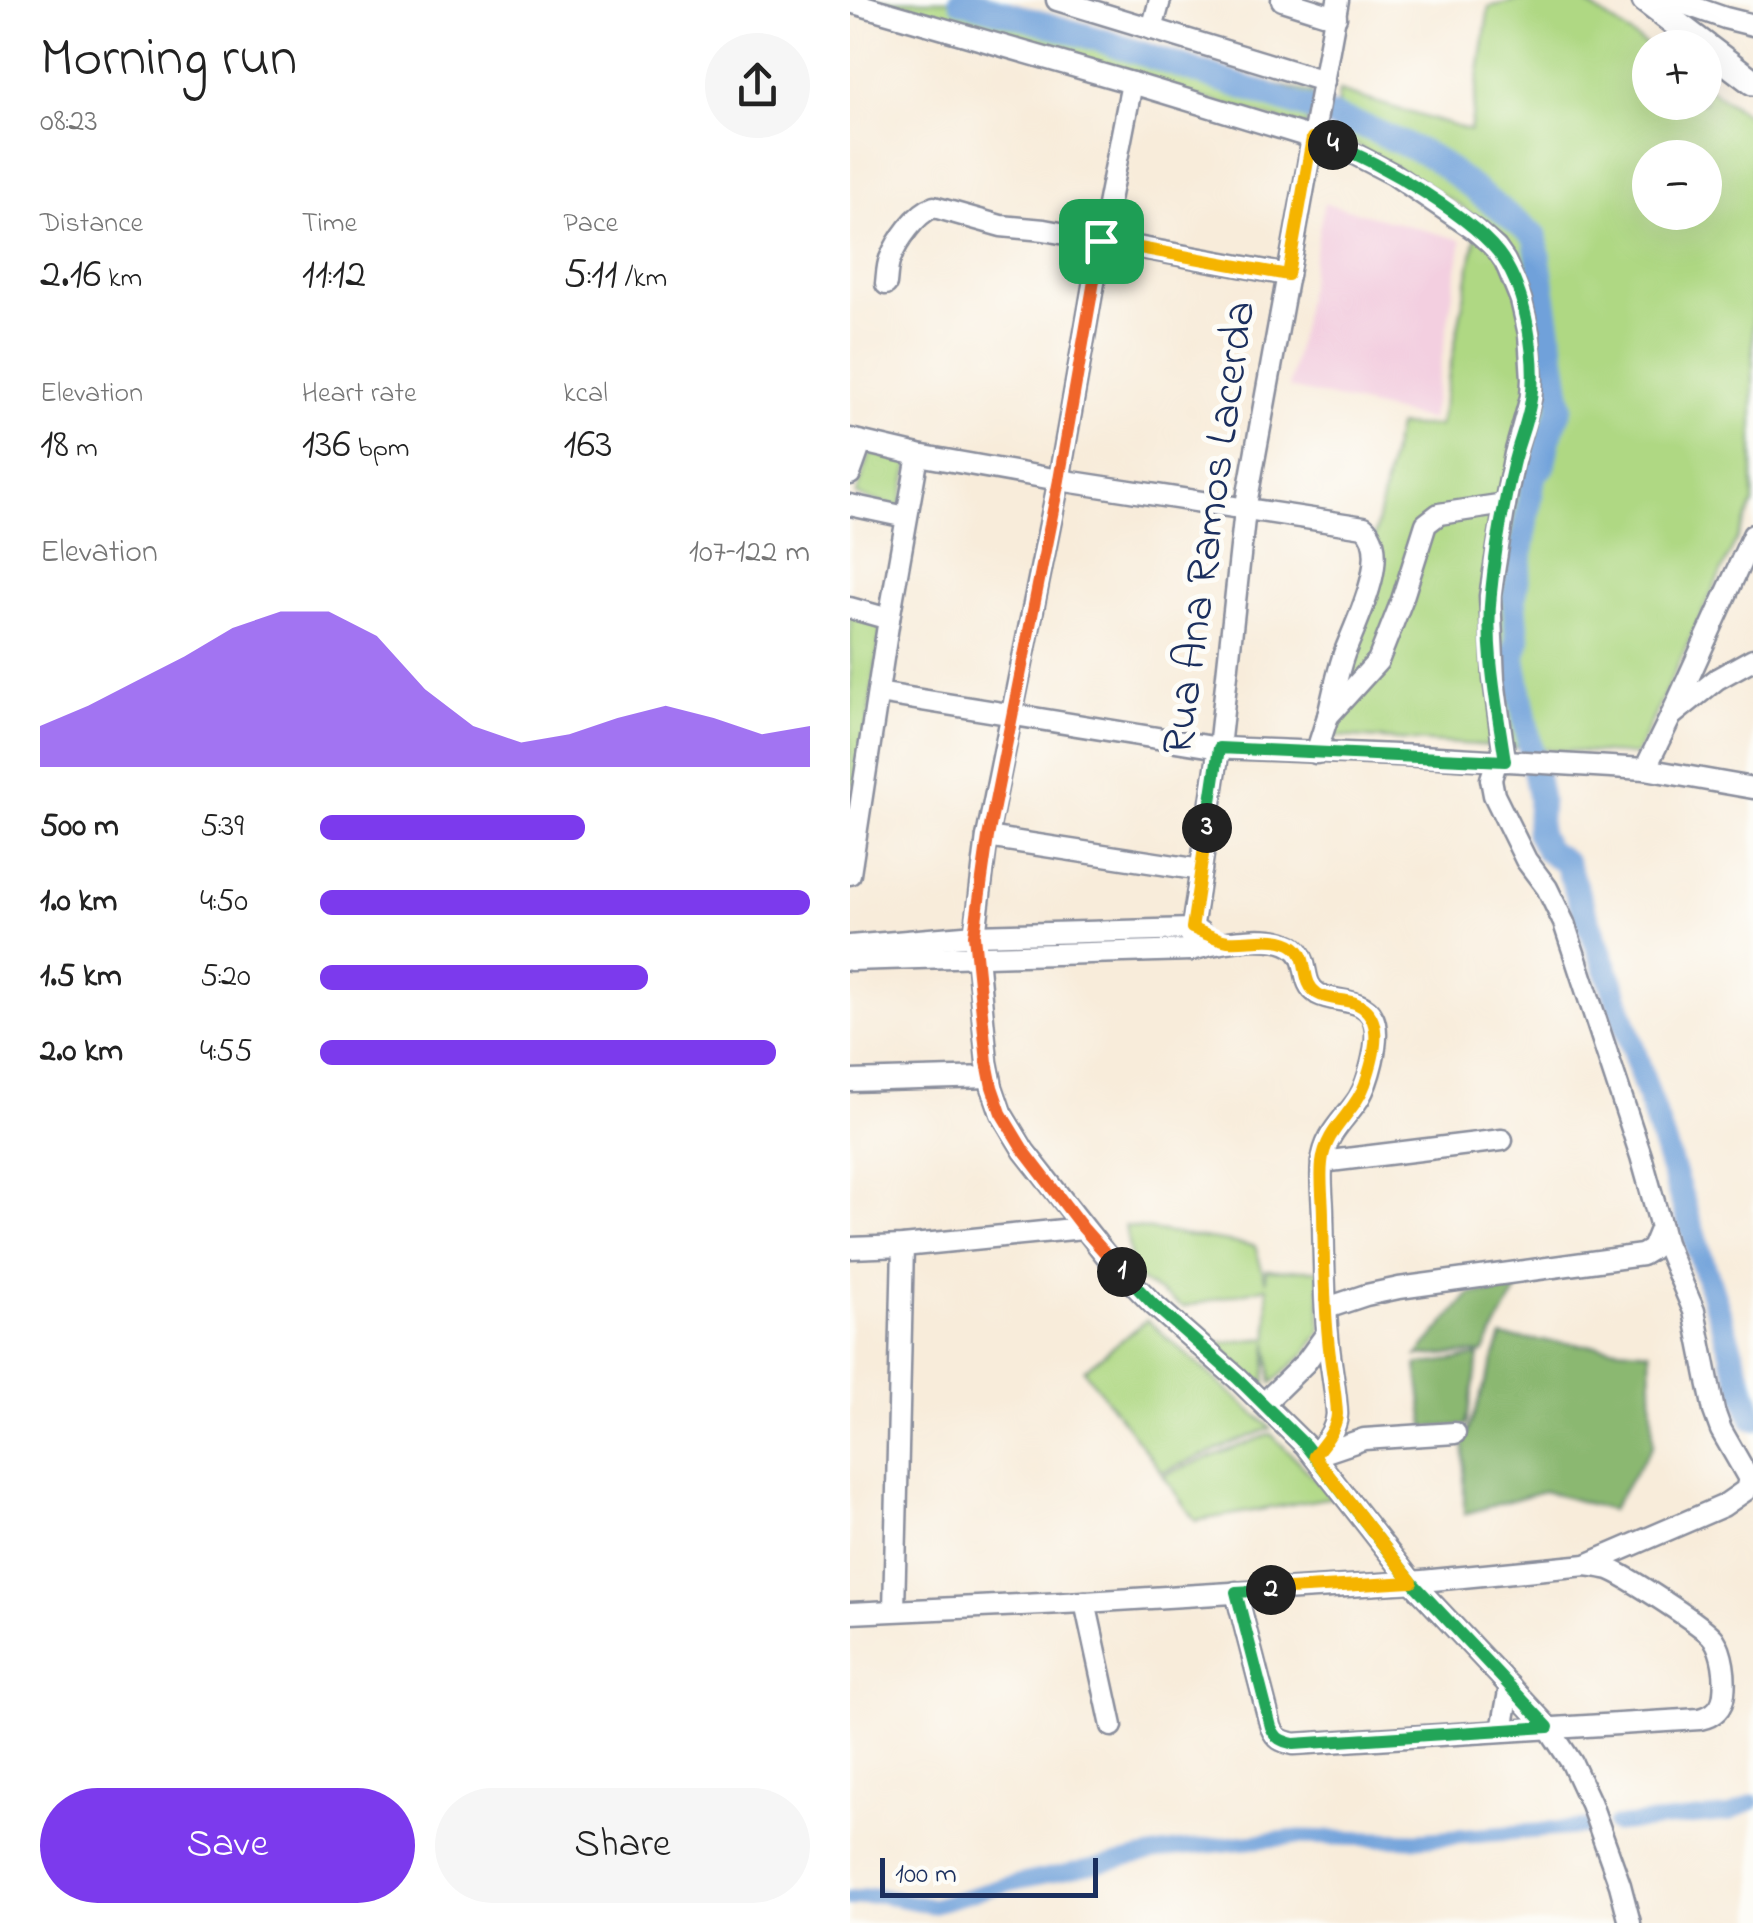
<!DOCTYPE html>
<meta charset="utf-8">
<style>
:root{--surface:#fff;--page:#f6f6f6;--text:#222;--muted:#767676;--accent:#7c3aed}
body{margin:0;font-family:"Indie Flower",sans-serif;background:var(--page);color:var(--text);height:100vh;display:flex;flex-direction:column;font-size:38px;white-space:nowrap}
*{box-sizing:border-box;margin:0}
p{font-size:32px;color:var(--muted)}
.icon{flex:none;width:55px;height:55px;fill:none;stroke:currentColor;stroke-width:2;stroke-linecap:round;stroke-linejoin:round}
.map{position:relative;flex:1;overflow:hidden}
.panel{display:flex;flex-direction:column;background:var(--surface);width:850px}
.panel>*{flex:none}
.tools{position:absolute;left:782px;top:30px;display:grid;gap:20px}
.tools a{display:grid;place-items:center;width:90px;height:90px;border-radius:50%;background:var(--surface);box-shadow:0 10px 40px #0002;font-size:50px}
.scale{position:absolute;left:30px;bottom:25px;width:218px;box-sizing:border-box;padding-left:10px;border:5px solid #1b2f5e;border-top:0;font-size:28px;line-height:35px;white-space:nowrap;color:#1b2f5e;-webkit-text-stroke:8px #fdfcf7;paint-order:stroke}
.pin{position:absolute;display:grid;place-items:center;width:85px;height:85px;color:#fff;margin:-42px;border-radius:20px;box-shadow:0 5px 15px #0006}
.km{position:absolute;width:50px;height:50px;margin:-25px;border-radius:50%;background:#222;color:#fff;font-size:28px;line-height:50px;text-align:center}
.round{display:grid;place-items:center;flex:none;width:105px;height:105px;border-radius:52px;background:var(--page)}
.headline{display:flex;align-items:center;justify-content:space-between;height:170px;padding:0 40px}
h1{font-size:55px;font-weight:600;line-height:75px}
.metrics{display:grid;grid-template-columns:repeat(3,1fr);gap:15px;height:170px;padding:10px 40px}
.metrics div{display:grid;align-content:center}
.metrics b{font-size:42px;font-weight:600}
.metrics small{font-size:28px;font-weight:400}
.metrics p{font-size:28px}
.chart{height:280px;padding:20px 40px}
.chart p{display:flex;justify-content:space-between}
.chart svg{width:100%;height:180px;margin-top:10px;fill:var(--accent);opacity:.7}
.button{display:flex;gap:20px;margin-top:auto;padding:20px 40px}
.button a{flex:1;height:115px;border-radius:60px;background:var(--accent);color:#fff;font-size:40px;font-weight:600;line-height:115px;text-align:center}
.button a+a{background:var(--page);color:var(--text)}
ul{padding:0 40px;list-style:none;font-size:32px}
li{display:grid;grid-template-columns:160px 120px 1fr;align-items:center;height:75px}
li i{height:25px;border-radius:12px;background:var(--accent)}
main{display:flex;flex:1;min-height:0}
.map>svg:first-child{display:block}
.built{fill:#f3cfe0}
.green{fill:#afd883;stroke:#658470;stroke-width:2.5;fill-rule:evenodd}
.forest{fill:#8bb871;stroke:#537468;stroke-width:2.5}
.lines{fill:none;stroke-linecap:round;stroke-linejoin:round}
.canal{stroke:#70a1da;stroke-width:15}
.river{stroke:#70a1da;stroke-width:25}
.minor-casing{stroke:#8a8e9c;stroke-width:25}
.major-casing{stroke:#8a8e9c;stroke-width:30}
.minor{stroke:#fff;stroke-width:20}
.major{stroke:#fff;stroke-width:25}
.split-1-casing{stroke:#fff;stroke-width:20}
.split-2-casing{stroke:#fff;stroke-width:20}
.split-3-casing{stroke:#fff;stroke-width:20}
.split-4-casing{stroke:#fff;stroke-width:20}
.split-5-casing{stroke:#fff;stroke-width:20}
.split-1{stroke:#f0652b;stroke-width:12}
.split-2{stroke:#22a559;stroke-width:12}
.split-3{stroke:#f5b400;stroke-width:12}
.split-4{stroke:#22a559;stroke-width:12}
.split-5{stroke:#f5b400;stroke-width:12}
.labels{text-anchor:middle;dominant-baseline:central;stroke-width:10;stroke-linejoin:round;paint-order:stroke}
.street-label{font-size:45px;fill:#1b2f5e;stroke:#fdfcf7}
</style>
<main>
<section class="panel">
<div class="headline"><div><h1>Morning run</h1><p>08:23</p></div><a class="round"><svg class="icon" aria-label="share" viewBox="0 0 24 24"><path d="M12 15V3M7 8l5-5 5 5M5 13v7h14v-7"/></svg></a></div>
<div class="metrics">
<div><p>Distance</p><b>2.16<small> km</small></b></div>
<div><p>Time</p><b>11:12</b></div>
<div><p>Pace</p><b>5:11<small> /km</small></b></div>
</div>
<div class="metrics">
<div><p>Elevation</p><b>18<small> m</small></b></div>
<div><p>Heart rate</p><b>136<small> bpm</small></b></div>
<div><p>kcal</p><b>163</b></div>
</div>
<div class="chart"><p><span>Elevation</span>107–122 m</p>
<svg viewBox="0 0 160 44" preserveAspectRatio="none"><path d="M0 44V34L10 29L20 23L30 17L40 10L50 6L60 6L70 12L80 25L90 34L100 38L110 36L120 32L130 29L140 32L150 36L160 34V44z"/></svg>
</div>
<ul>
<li><b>500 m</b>5:39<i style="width:54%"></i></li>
<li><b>1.0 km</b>4:50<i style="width:100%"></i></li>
<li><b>1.5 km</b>5:20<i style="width:67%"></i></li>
<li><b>2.0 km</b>4:55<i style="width:93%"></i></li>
</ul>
<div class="button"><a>Save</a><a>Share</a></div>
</section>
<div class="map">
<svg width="903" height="1923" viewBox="0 0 903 1923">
<rect width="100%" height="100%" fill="#fdfcf7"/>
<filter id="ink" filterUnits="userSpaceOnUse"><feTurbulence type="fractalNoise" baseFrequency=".01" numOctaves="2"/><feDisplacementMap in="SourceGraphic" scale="20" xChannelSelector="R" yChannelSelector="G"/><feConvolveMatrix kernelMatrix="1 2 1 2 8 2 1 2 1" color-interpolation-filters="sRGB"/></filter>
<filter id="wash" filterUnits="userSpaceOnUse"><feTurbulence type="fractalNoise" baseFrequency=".0048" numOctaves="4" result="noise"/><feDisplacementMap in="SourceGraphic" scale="40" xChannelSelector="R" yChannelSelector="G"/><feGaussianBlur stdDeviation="2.25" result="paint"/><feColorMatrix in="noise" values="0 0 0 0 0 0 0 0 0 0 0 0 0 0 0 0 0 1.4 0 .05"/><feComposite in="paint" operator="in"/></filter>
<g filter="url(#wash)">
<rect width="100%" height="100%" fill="#f8ecda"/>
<polygon class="built" points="474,203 612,240 581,420 439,388"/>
<g class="green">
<polygon points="15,0 150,0 417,83 462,93 456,128"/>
<path d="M667 0H731L800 48V102H855V86L903 119V504L786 755 484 736 547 426H589L629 220 608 204 484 132 489 91 620 131 639 7ZM800 158H855V212H800Z"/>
<polygon points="21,452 60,463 50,508 6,495"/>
<polygon points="0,615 32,625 9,786 0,782"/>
<polygon points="275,1226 405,1246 416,1282 416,1270 469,1270 471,1331 455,1354 422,1383 418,1342 415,1392 367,1343 419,1338 417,1287 333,1307 284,1276"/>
<polygon points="297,1320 421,1428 312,1472 234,1370"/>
<polygon points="421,1434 483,1497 345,1521 313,1475"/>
</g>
<g class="forest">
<polygon points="667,1290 633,1353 567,1356 620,1294"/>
<polygon points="652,1337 800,1351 803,1445 761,1510 693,1491 614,1514 614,1442"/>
<polygon points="629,1356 616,1425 575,1427 567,1365"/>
</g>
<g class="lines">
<g class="canal">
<polyline points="764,1825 879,1814 903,1802"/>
<polyline points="0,1899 27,1895 81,1906 162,1883 325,1849 449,1837 567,1840 737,1827"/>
</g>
<polyline class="river" points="111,0 247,39 518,128 582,157 685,236 711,406 698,440 693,466 684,474 664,598 668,641 663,656 690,799 688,833 697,850 716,863 762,984 903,1418"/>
</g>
</g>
<g filter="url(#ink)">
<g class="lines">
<g class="minor-casing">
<g id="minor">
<polyline points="207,0 474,81"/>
<polyline points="432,0 486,17"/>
<polyline points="823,0 875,18 903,25"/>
<polyline points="0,2 282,83 489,146 543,174 625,230 646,248 655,261 671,300 679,334 682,379 681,397 665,454 655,504 640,596 644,680 655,761"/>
<polyline points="302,29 310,0"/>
<polyline points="282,83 251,241 209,480 137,837 125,935 137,1062 142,1087 151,1113 174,1151 259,1259 303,1304 387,1378 455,1445 562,1582 698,1727 722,1763 741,1804 770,1885 780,1923"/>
<path d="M36 284C37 276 37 266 40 259 47 241 66 213 84 207L151 226 194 230 438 275"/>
<path d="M0 439 68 455 209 480 514 527C543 553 505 624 494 654 487 674 483 696 478 716"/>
<polyline points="0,474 11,443"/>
<polyline points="0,505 56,517"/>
<polyline points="0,608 39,619"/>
<polyline points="28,693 369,748 571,756 795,769 903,788"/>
<polyline points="821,716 903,535"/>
<polyline points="466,753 478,716 528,661 552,600 576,524 589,514 655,504"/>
<polyline points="795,769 821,716 867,679 903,659"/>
<polyline points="137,837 351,870"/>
<polyline points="0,874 39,619 68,455"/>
<polyline points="0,946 125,935 342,929 350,932"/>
<polyline points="341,950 342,929 369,748 395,510 488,0"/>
<path d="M0 960 341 950C367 943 442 925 453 961 457 973 455 986 468 994 487 1004 519 996 525 1024 529 1043 519 1081 509 1098 494 1121 475 1133 472 1163 470 1180 473 1199 473 1216 474 1257 474 1298 478 1338 480 1364 486 1389 487 1414 486 1431 475 1443 464 1456L514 1439 605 1433"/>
<polyline points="0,1081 140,1077"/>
<polyline points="472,1162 652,1140"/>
<polyline points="0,1248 53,1246 233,1228"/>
<polyline points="477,1308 516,1295 549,1288 792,1255 802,1249 811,1227 791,1156 714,923 697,888 676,860 644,795 641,779 647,760"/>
<polyline points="414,1403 456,1362 477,1333"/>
<path d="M386 1592 421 1727C426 1739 431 1741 444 1744L850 1719C864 1716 873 1708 874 1693 876 1676 873 1653 864 1639 856 1627 775 1575 759 1569 752 1567 743 1566 736 1565"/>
<polyline points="235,1602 262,1726"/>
<polyline points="44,1610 53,1246"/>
<polyline points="0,1613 235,1602 562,1582 736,1565 873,1506 896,1490 899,1479 871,1430 864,1411 844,1311 815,1243 811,1227"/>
<polyline points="652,1730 660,1686"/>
</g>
</g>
<g class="major-casing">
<polyline id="major" points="795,0 903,82"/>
</g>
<use href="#minor" class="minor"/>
<use href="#major" class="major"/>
</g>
</g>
<g class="lines" filter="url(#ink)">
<g class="split-1-casing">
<polyline id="split-1" points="251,241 209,480 138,837 124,935 137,1062 142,1087 151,1113 174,1151 233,1228 272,1272"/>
</g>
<g class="split-2-casing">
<path id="split-2" d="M272 1272 303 1304 387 1378 455 1445 562 1582 698 1727 444 1744C431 1741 426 1739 421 1727L386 1592 421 1590"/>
</g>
<g class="split-3-casing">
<path id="split-3" d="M357 828 342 928C353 933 366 939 378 941 398 943 428 934 445 947 460 959 450 983 468 994 478 1000 493 999 505 1003 537 1016 524 1058 515 1084 505 1113 475 1129 472 1163 470 1180 473 1199 473 1216 474 1257 474 1298 478 1338 480 1364 486 1389 487 1414 486 1431 474 1443 464 1456L562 1582 421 1590"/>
</g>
<g class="split-4-casing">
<path id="split-4" d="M357 828 369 748 655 761C647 707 635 648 641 593 645 551 653 507 663 465 668 443 678 422 681 399 687 359 676 293 653 259 628 220 527 160 483 145"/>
</g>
<g class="split-5-casing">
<polyline id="split-5" points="251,241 438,275 462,138 483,145"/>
</g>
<use href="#split-1" class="split-1"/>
<use href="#split-2" class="split-2"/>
<use href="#split-3" class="split-3"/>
<use href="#split-4" class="split-4"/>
<use href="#split-5" class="split-5"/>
</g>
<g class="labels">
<g class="street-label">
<text transform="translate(361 528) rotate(-82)">Rua Ana Ramos Lacerda</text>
</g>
</g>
</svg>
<div class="tools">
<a>+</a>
<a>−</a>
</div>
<div class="scale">100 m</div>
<div class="pin" style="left:251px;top:241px;background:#1e9e55"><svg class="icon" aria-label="arrive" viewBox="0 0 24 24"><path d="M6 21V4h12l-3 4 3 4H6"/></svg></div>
<b class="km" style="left:272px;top:1272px">1</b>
<b class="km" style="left:421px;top:1590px">2</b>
<b class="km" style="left:357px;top:828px">3</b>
<b class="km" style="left:483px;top:145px">4</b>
</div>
</main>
